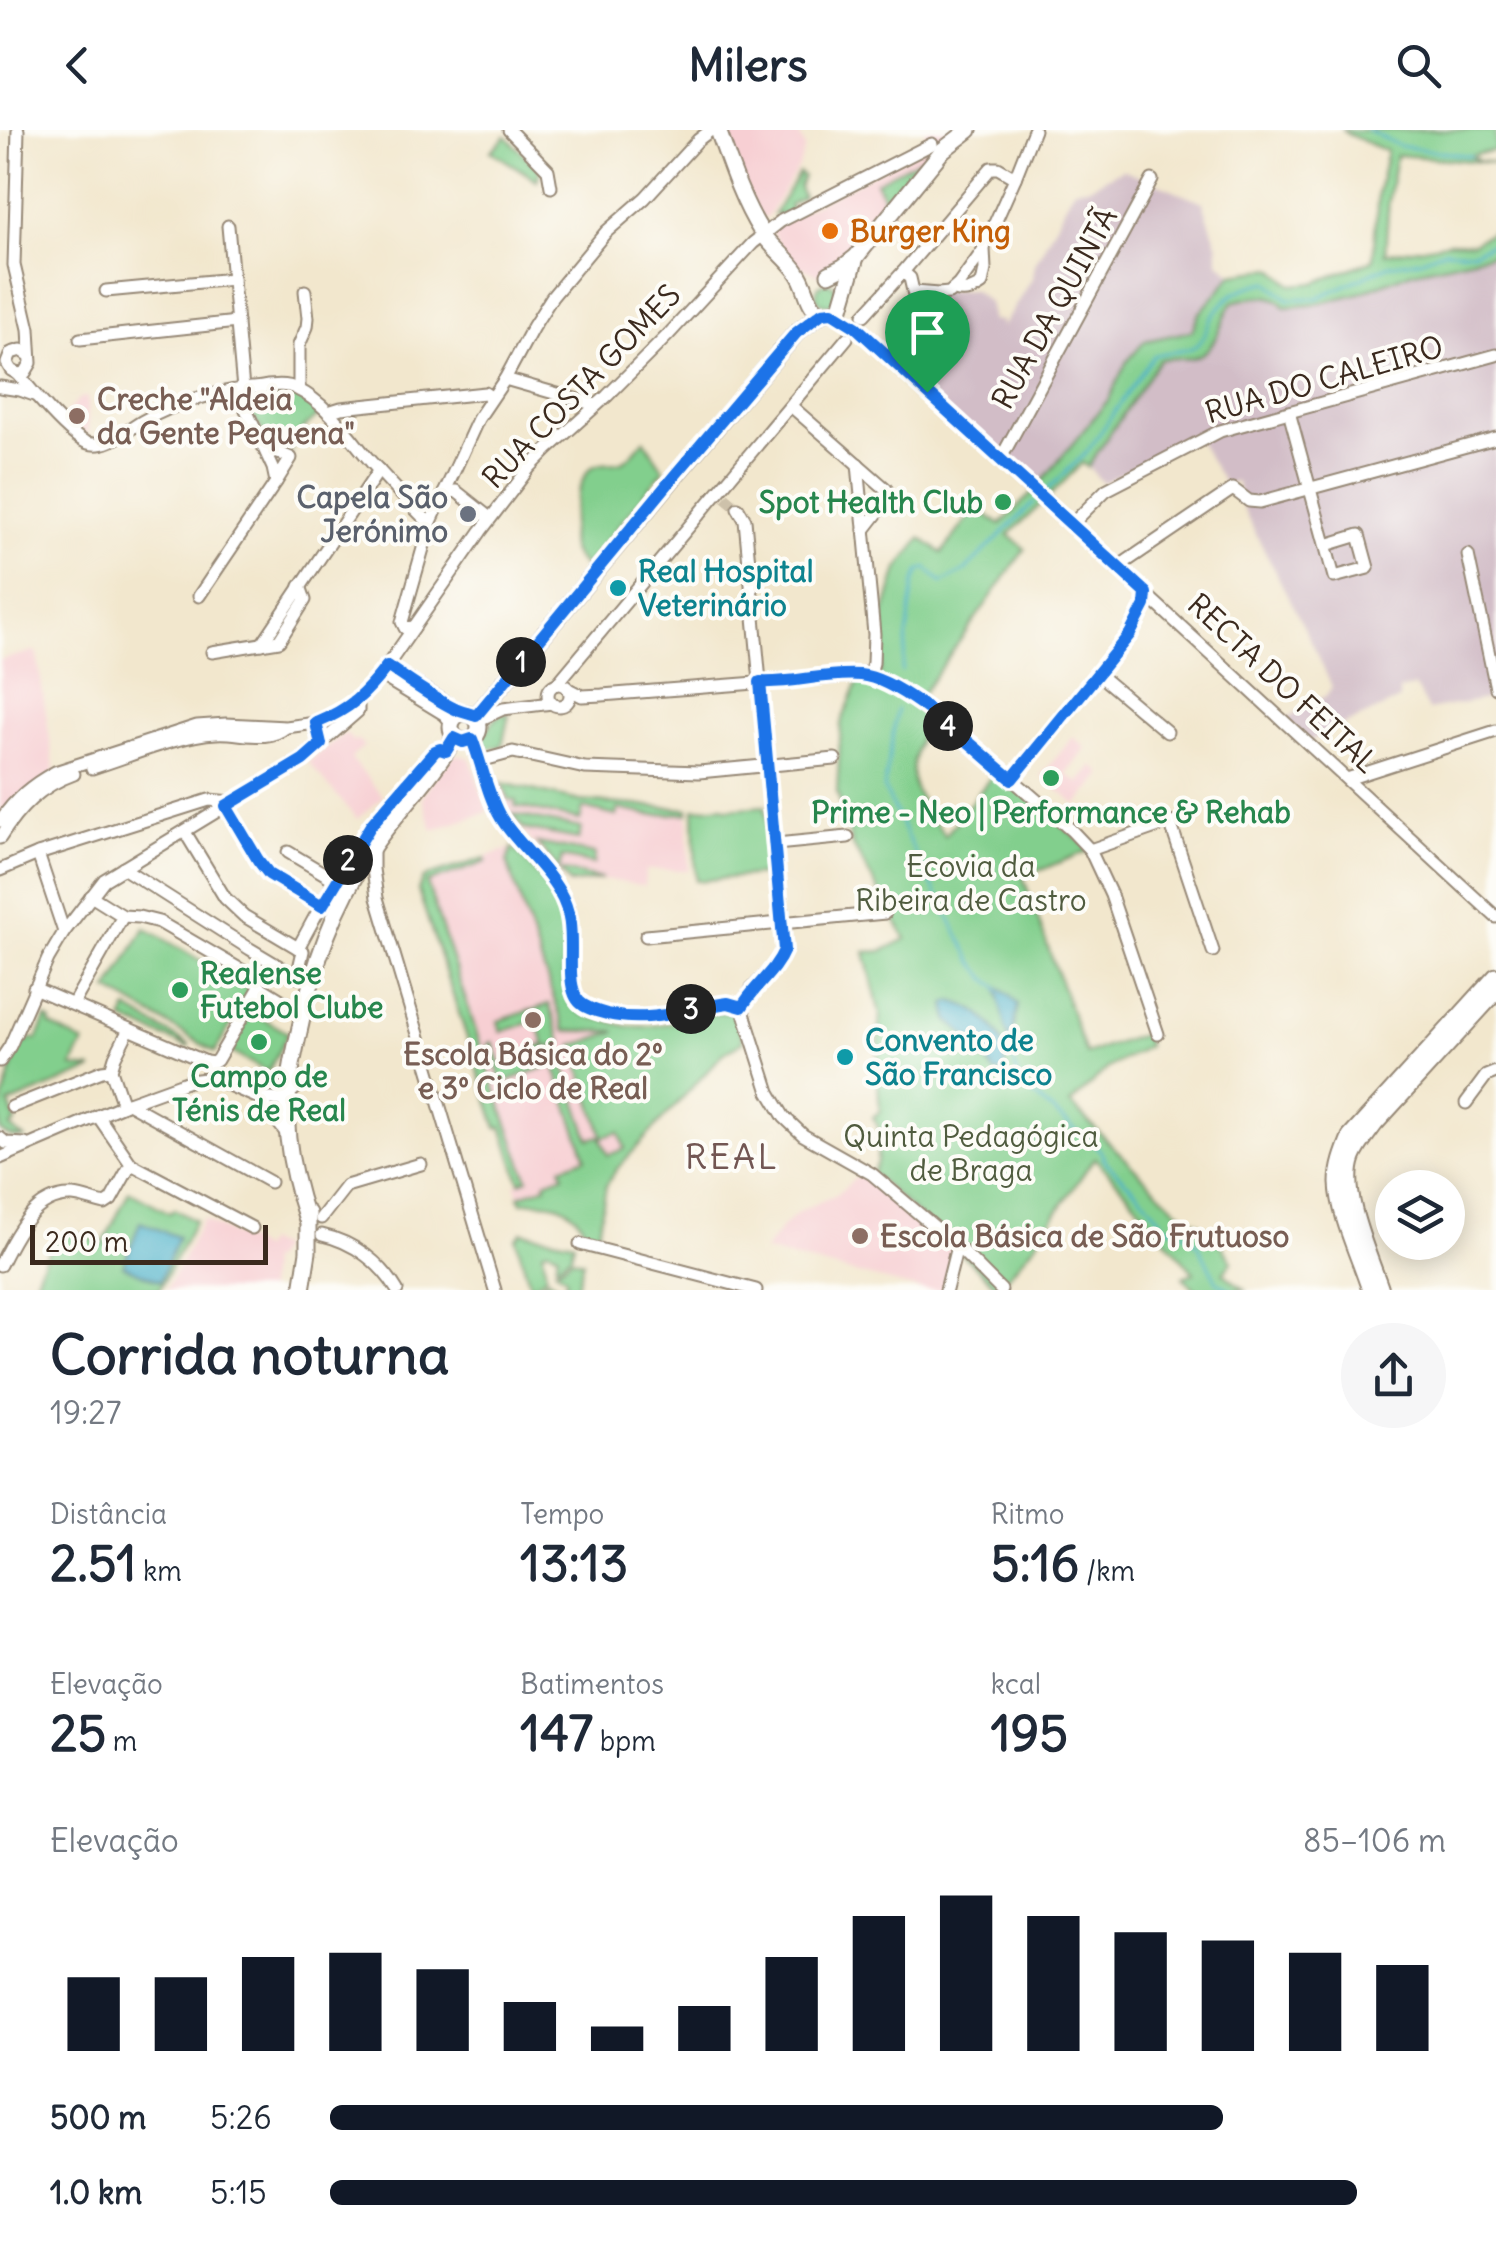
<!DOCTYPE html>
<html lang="pt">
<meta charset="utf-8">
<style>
:root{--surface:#fff;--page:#f6f6f7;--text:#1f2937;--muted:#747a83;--accent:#111827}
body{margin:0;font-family:Delius,sans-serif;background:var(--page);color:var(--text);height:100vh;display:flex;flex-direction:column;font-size:38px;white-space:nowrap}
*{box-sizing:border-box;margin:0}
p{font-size:32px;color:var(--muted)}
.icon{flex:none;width:55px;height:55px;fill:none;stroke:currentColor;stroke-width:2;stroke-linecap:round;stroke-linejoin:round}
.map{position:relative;height:1160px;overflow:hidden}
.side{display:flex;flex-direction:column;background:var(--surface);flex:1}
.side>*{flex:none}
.fabs{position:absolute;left:1375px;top:1040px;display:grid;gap:20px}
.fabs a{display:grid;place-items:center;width:90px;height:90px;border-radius:50%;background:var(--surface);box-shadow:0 5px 25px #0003;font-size:50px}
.scale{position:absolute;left:30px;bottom:25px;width:238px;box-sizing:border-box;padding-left:10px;border:5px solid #3b2a1e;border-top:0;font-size:28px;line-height:35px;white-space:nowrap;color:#3b2a1e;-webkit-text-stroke:8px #fdfcf7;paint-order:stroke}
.pin{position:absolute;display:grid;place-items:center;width:85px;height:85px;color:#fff;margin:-102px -42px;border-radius:50% 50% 50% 0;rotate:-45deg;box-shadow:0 0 10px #0007}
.pin .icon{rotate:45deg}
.km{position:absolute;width:50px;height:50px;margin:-25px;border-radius:50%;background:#222;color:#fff;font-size:28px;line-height:50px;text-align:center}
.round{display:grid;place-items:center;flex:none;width:105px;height:105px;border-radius:52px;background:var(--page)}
.headline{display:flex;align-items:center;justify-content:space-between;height:170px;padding:0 50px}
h1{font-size:55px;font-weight:700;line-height:75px}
.figures{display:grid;grid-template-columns:repeat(3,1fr);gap:15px;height:170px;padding:10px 50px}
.figures div{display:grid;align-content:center}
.figures b{font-size:50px;font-weight:700}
.figures small{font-size:28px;font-weight:400}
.figures p{font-size:28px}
.chart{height:280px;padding:20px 50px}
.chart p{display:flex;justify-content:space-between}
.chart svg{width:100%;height:180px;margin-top:10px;stroke:var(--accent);stroke-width:6}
ul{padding:0 50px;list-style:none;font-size:32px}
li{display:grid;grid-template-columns:160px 120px 1fr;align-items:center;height:75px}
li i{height:25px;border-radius:12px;background:var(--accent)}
header{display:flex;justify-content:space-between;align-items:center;height:130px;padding:0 50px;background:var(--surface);font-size:45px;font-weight:700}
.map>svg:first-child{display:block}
.built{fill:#f7cfd3}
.industrial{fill:#d2bdc7}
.green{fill:#82cf8d;stroke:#5e7c56;stroke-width:2.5}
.water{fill:#4ab0c9;stroke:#426d74;stroke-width:2.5}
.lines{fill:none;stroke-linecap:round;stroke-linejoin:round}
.stream{stroke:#4ab0c9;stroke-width:2.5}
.minor-tunnel{stroke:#cdc1aa;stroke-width:11;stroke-dasharray:11 5.5;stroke-linecap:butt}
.minor-casing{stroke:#968876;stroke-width:15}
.major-casing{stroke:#968876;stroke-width:19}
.minor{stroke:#fff;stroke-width:11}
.major{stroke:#fff;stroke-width:15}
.route-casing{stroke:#fff;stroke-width:20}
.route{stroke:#1a73e8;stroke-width:12}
.food-dot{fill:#e8710a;stroke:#fdfcf7;stroke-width:4}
.education-dot{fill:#8d6e63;stroke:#fdfcf7;stroke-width:4}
.leisure-dot{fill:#2e9e5b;stroke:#fdfcf7;stroke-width:4}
.worship-dot{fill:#6b7280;stroke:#fdfcf7;stroke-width:4}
.culture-dot{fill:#0f9aa8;stroke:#fdfcf7;stroke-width:4}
.labels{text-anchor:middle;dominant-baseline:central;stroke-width:8;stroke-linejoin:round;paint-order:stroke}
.food-label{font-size:30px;font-weight:bold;fill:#c56008;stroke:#fdfcf7;text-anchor:start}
.street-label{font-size:30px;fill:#3b2a1e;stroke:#fdfcf7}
.education-label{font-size:30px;font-weight:bold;fill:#785e54;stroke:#fdfcf7;text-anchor:start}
.worship-label{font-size:30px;font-weight:bold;fill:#5b616d;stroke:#fdfcf7;text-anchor:end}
.leisure-label{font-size:30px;font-weight:bold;fill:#27864d;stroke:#fdfcf7}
.culture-label{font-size:30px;font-weight:bold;fill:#0d838f;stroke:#fdfcf7;text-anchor:start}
.park-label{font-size:30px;fill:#505c3f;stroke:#fdfcf7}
.quarter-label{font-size:35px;letter-spacing:2.5px;fill:#725653;stroke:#fdfcf7}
</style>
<header><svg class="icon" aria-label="back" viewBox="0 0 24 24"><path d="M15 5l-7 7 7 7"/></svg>Milers<svg class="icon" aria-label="search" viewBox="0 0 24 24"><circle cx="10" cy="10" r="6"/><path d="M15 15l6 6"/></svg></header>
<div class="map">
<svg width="1496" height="1160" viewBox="0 0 1496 1160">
<rect width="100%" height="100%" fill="#fdfcf7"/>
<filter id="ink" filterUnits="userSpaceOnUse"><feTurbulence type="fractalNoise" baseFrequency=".01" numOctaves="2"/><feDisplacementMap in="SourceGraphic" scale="20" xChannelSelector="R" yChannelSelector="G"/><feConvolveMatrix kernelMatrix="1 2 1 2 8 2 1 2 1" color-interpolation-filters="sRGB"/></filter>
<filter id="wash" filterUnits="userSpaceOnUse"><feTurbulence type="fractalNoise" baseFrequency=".0048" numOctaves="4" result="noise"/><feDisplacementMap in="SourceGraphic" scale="40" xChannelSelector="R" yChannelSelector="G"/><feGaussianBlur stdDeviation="2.25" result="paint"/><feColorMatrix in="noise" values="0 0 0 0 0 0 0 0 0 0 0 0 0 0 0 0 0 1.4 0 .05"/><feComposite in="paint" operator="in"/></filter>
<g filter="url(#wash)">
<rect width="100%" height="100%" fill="#f2e7cd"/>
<g class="built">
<polygon points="718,0 799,2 805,19 799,36 767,87 760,87"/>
<polygon points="924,0 948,0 947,8 856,127 819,145 791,133 769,98 932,14"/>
<polygon points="87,267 88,304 80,300 66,284 79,268"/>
<polygon points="34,521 37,524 55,642 0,691 0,530"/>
<polygon points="345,603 354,612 357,609 364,616 351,628 383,667 357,689 308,632"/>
<polygon points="1073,607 1086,618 1066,644 1079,653 1093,636 1103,644 1077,675 1041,646"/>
<polygon points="455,624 470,628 488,682 433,700 422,668 432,651"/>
<polygon points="497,652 580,671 688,679 689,740 646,740 644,756 609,750 569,756 509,685"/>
<polygon points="512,718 517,721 552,763 558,775 565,805 564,844 568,872 584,885 626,896 659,990 616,1040 572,1047 519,1066 515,1054 520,1052 502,998 497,998 418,760 423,749 431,745"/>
<polygon points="865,1040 957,1116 946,1160 923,1160 764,1121 783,1096 800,1081 837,1064"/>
<polygon points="203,1089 261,1119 266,1112 280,1118 272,1130 269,1130 267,1160 166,1160"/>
</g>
<g class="industrial">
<polygon points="1122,39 1203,72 1218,116 1218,131 1233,144 1199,184 1192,201 1145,211 1141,214 1126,233 1109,269 1034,361 927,262 930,251 914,162 973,160 988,172 992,191 1000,190 1002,197 1033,147 1035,134 1074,58 1089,57"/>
<polygon points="1496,123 1496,567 1428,580 1415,557 1399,560 1399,570 1307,612 1283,590 1327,565 1332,557 1313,515 1243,379 1236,351 1225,355 1194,304 1103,353 1088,337 1159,230 1166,227 1192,228 1234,172 1270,166 1280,169 1360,163 1411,142"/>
</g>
<g class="green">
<path d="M1343 0H1496V20L1470 26 1479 31 1496 33 1396 25 1389 68 1385 124 1450 112 1473 113 1496 99V123L1411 142 1360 163 1312 175 1285 177C1273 160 1251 167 1233 172 1220 190 1217 224 1191 228 1179 230 1170 226 1159 230L1088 337 1082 333C1058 359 1034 380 1009 405L1025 419 917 571 931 583C920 602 907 637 915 659 922 675 935 691 945 706L998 638 1090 720 1023 747 1086 924 1144 904 1148 916 1108 938 1070 974C1106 1008 1140 1045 1176 1078 1185 1087 1199 1091 1209 1100 1218 1108 1225 1121 1232 1131L1223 1143 1245 1160H1196L1183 1147 1194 1143 1124 1059 1094 1028 1034 1116 998 1157 872 1044 877 1032 878 1005 881 1004 873 987 880 981 877 940 880 884 865 822 882 821 906 809 852 714 837 662 841 593 861 545 880 549 883 505 881 482H885L898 439 921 408 942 423 972 383 981 380 1000 395 1034 361 1109 269 1126 233 1145 211 1192 201 1199 184 1233 144 1273 138 1292 155 1314 153 1373 130 1378 62 1387 21 1347 4Z"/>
<polygon points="506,6 540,41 537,50 491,21"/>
<polygon points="929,24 886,77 882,72 883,65 876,52"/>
<polygon points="799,43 803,46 799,57 803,67 789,75 792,81 780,85 774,84"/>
<circle cx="827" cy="164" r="11"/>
<path d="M279 261 298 265 319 280 320 284 291 310 292 321C267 307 252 298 248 267L251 263Z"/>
<path d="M644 310 664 340 585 437C579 432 573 426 571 418 568 402 578 350 590 339 598 331 611 335 621 332 631 328 637 318 644 310Z"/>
<path d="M503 584H509L502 616 487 619 481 605 484 602 486 603C491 596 492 589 503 584Z"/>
<polygon points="502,653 580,671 688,679 688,683 650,685 618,679 616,686 583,678 580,690 515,676 516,671 509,670"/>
<polygon points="723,676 726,679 765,676 771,744 696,751 694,679"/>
<polygon points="512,684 581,698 579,709 524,699"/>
<polygon points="537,713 595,724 594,734 562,727 559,740 602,749 570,754"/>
<path d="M512 718 517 721C533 740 554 759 561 784 570 815 551 866 583 884 589 887 598 889 605 890 612 892 620 895 627 896 663 900 698 883 734 881L743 911 723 924 616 1040 606 1056 597 1109 589 1108C573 1073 558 1071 522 1072L519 1066 546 1056 545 1052 564 1045 561 1037 586 1028 552 930 548 931 549 936 502 953 488 914 493 912 501 936 529 927 528 920 543 915 545 922 558 918 589 1009 600 1006 608 1025 625 1019 619 1002 603 1007 573 916 616 901H565L507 732Z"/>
<polygon points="485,728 486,732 427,753 494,956 528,1049 520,1052 502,997 497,998 418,760 423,749 431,745"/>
<polygon points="145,798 251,860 215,922 109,860"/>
<polygon points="549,874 562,913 546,918 533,880"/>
<polygon points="128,879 189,915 188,917 123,890"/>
<polygon points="531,880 535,891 501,902 498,891"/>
<polygon points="251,882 288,903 268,942 229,921"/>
<path d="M46 888 51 891 50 895 84 913 72 937 93 939 9 974 16 993 10 997 24 1008C13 1009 7 1007 0 1000V981L19 914 27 912 31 908 37 910Z"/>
<path d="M129 1061 170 1083 174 1079 195 1091 159 1160 32 1159C41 1141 48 1104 73 1103 83 1103 94 1110 103 1114Z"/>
<polygon points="522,1102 574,1112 571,1125 556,1136 558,1123 548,1119 543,1121 546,1146 531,1158 516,1109"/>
<polygon points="572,1128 583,1131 576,1160 535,1160 548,1149 561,1157 567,1152 565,1146 556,1140"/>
</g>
<g class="water">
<polygon points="997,857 1009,865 1018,875 1010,916"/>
<path d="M952 871C982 879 1014 908 1003 942L996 943 994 942 977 915 948 890 946 874Z"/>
<polygon points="140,1092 178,1107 160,1151 123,1136"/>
</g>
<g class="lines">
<g class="stream">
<polyline points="1367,0 1399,16 1471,26"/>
<path d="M1045 362 1087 322 1153 226C1166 220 1189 224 1199 213 1204 207 1207 197 1210 191 1226 164 1239 158 1268 152L1288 169 1317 168 1390 135 1420 130 1445 120 1473 122 1496 112"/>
<polyline points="902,541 914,453 920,441 927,438 942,453 965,441 1034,372"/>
<polyline points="897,579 884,659 920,733 972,830 986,848 997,857 999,862"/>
<polyline points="1001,870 1008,901"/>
<polyline points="1009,909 1016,941 1022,956 1100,1020 1105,1031 1146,1071 1165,1095 1185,1103 1198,1114 1217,1152 1232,1160"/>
</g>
</g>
</g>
<g filter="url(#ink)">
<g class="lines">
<polyline class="minor-tunnel" points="725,367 738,378"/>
<g class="minor-casing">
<g id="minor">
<polyline points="18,0 14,135 29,199 31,233 25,243 18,244 11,240 7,233 11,223 21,220 29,225"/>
<polyline points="509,0 548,40 551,57"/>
<polyline points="1015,48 1034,0"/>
<polyline points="228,96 243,259"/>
<polyline points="903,142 991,38 998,38 1015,48 982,122 959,154 949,163 938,164 914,162"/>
<path d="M954 160C965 163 972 161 982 154L985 139 984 119"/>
<polyline points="106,161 233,149"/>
<polyline points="832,182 856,197 1496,787"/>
<polyline points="864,185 903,142 910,148 931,239 927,262"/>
<polyline points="80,209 237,192"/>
<path d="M18 244C30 259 71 308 88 313 107 319 127 300 143 291 175 273 215 262 252 258 266 257 283 252 297 259 328 274 350 308 372 333 391 354 410 374 430 394"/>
<polyline points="505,249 596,275"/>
<polyline points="0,257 20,260 34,265"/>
<polyline points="299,260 299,215 307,197 308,188 305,161"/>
<polyline points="791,276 886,359 885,373 864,400"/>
<polyline points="328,282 341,278 485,263 491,267"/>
<polyline points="1289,282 1334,447 1368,438 1359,405 1326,415"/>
<polyline points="263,316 291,328 276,352"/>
<polyline points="1000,330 1152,50"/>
<polyline points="858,334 874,504 873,533 869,546"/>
<polyline points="444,363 456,361 490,388"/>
<polyline points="738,378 745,390 784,810 780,830 752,859 742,877"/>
<polyline points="1071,395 1106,360 1220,301 1496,225"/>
<polyline points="1468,425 1496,558"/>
<polyline points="1118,437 1233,359 1249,371 1260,372 1496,308"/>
<polyline points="199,466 276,352 273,338 237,260"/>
<polyline points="414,497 405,498 402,492 430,394 478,289 505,249 533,197 552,167 606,102 645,68 698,10 711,0"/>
<polyline points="262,514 379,340"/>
<polyline points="212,522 279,511 305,470 300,456"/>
<polyline points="387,536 463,583"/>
<polyline points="1098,544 1167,602"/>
<polyline points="380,545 444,584 453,594"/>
<polyline points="557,554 847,208"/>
<circle cx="559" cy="565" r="11"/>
<polyline points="568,559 582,566 602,565 858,545 880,550 896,556 1012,649 1071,700 1090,720 1111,765 1158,904"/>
<polyline points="479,590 503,579 552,573"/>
<path d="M472 609C481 635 487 667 502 689 521 719 555 743 567 777 577 808 565 840 576 870 588 880 599 882 613 885 629 889 646 890 662 887 689 881 714 869 742 877"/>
<polyline points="480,631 513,622 585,638 699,642 835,629"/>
<path d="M92 638C128 627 178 605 216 603 238 601 268 613 285 598"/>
<polyline points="1012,649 1130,504 1145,475 1146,463"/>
<polyline points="1347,649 1496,601"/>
<polyline points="226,676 258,730 269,744 321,776"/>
<path d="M0 691C15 669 31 655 55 642L197 596 226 594 286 597 316 593 340 583 358 570 387 536 481 401 530 337 547 320 607 266 669 204 753 113 781 91 932 14"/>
<polyline points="185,702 225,768 244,786 298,818"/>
<path d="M0 708C19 678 40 656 74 644"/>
<polyline points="776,714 848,707"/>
<polyline points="373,717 373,739 377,768 495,1160"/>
<polyline points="1090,720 1170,692 1213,821"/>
<polyline points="288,722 335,750"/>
<polyline points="38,724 64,802"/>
<polyline points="123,738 250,819 297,847 303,821 298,818"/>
<polyline points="0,740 38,724 209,670 233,672"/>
<polyline points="91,766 123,786 139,787 159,792 255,848 260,857 288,874"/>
<polyline points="646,806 885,783"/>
<polyline points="298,818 335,750 371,695 435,621 440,619 446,621"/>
<polyline points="34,858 206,932 213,933 217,930 260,857"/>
<polyline points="73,874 123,786"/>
<polyline points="742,877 769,962 784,987 803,1005 872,1044 957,1116 1001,1160"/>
<polyline points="0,931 10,916 48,829 64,802 104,750 303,629 358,581 358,570"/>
<polyline points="226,954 259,968 287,1004"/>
<polyline points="259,968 282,970 297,957"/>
<polyline points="128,973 270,1052"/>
<polyline points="1466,973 1486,946 1496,942"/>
<polyline points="123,975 111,940 115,927 129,899"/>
<polyline points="12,977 102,941 111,940"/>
<polyline points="0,1008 6,1013 25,1014"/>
<polyline points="0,1028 128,973 189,951 206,949 272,955 283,960 291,969"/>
<polyline points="131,1034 252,1098"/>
<polyline points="321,1088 346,1056 421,1034"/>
<path d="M322 1105C354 1112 381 1133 397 1160"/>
<polyline points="580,1114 756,1160"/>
<path d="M0 1135C15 1105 34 1064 73 1066 84 1067 95 1072 105 1074L111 1070 131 1034 98 986"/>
<polyline points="946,1160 957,1116"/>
</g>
</g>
<g class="major-casing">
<g id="major">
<path d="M718 0C730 34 742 71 761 101 771 117 787 127 797 142 811 160 806 196 841 178L856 127"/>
<polyline points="829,144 843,137 856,127 943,20 969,0"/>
<circle cx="465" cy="597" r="14"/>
<polyline points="476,586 676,345 796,203 822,183"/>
<path d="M307 1090C298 1063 291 1036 288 1008 284 972 291 936 299 902 313 836 334 775 372 718 397 680 433 648 454 608"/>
<polyline points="302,1160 308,1122 308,1083"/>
<path d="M1370 1160C1360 1128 1339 1086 1338 1053 1338 1037 1344 1022 1350 1007L1496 846"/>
<path d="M1381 1160C1369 1124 1340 1064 1353 1028 1358 1015 1367 1005 1375 994L1496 862"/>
</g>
</g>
<use href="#minor" class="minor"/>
<use href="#major" class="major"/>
</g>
</g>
<g class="lines" filter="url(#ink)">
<g class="route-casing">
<path id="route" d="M832 182 856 197 1146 463 1145 475 1130 504 1012 649C977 621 904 549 860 545 827 542 793 554 760 552L784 820C775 842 754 856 742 877L728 873C685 879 651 894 607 884 580 877 572 872 571 843 570 814 575 787 559 761 544 734 517 714 501 688 487 665 482 634 472 609L463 612 454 608 446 621 440 619 435 621 371 695 322 776 269 744 258 730 226 676 303 630 321 614 316 593C350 579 365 565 387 536 405 548 442 575 460 581 466 583 471 584 476 586L676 344 796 203 822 183Z"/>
</g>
<use href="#route" class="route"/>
</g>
<circle class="food-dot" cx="830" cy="101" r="10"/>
<g class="education-dot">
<circle cx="77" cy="286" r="10"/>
<circle cx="533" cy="890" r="10"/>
<circle cx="860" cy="1106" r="10"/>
</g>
<g class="leisure-dot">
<circle cx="1003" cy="372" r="10"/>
<circle cx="1051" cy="648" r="10"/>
<circle cx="180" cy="860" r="10"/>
<circle cx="259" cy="912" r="10"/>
</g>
<circle class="worship-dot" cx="468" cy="384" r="10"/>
<g class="culture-dot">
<circle cx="618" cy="458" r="10"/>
<circle cx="845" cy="927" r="10"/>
</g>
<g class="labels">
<g class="food-label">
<text x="850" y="101">Burger King</text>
</g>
<g class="street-label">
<text transform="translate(1054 178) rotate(-61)">RUA DA QUINTÃ</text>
<text transform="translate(1324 249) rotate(-16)">RUA DO CALEIRO</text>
<text transform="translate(581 256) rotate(-46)">RUA COSTA GOMES</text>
<text transform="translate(1283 553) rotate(43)">RECTA DO FEITAL</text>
</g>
<g class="education-label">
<text x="97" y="269">Creche "Aldeia<tspan x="97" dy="34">da Gente Pequena"</tspan></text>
<text x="533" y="924" text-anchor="middle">Escola Básica do 2º<tspan x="533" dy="34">e 3º Ciclo de Real</tspan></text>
<text x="880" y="1106">Escola Básica de São Frutuoso</text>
</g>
<g class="worship-label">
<text x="448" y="367">Capela São<tspan x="448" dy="34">Jerónimo</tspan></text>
</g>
<g class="leisure-label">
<text x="983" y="372" text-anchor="end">Spot Health Club</text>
<text x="1051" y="682">Prime - Neo | Performance &amp; Rehab</text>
<text x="200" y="843" text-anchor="start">Realense<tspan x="200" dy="34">Futebol Clube</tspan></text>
<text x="259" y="946">Campo de<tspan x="259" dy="34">Ténis de Real</tspan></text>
</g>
<g class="culture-label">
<text x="638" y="441">Real Hospital<tspan x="638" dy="34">Veterinário</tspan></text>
<text x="865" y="910">Convento de<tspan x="865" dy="34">São Francisco</tspan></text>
</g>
<g class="park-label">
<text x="971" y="736">Ecovia da<tspan x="971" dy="34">Ribeira de Castro</tspan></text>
<text x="971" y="1006">Quinta Pedagógica<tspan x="971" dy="34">de Braga</tspan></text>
</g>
<g class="quarter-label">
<text x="732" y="1026">REAL</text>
</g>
</g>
</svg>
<div class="fabs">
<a><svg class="icon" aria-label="layers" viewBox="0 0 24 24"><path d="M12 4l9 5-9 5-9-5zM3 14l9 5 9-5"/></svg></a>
</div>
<div class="scale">200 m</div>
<div class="pin" style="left:927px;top:262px;background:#1e9e55"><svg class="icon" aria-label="arrive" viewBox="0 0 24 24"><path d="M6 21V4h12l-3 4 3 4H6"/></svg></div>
<b class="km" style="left:521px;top:532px">1</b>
<b class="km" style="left:348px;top:730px">2</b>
<b class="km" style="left:691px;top:879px">3</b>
<b class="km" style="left:948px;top:596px">4</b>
</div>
<section class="side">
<div class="headline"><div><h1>Corrida noturna</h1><p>19:27</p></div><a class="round"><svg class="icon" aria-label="share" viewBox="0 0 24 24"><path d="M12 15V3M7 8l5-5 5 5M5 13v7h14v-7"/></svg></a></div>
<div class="figures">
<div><p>Distância</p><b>2.51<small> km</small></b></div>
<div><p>Tempo</p><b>13:13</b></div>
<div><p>Ritmo</p><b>5:16<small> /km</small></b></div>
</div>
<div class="figures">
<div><p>Elevação</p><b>25<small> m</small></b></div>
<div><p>Batimentos</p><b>147<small> bpm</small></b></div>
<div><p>kcal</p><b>195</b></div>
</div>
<div class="chart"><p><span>Elevação</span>85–106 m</p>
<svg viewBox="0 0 160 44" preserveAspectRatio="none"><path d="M5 44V26M15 44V26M25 44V21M35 44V20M45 44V24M55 44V32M65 44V38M75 44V33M85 44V21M95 44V11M105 44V6M115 44V11M125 44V15M135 44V17M145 44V20M155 44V23"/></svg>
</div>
<ul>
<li><b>500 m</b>5:26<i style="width:80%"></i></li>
<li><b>1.0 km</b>5:15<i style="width:92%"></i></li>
</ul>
</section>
